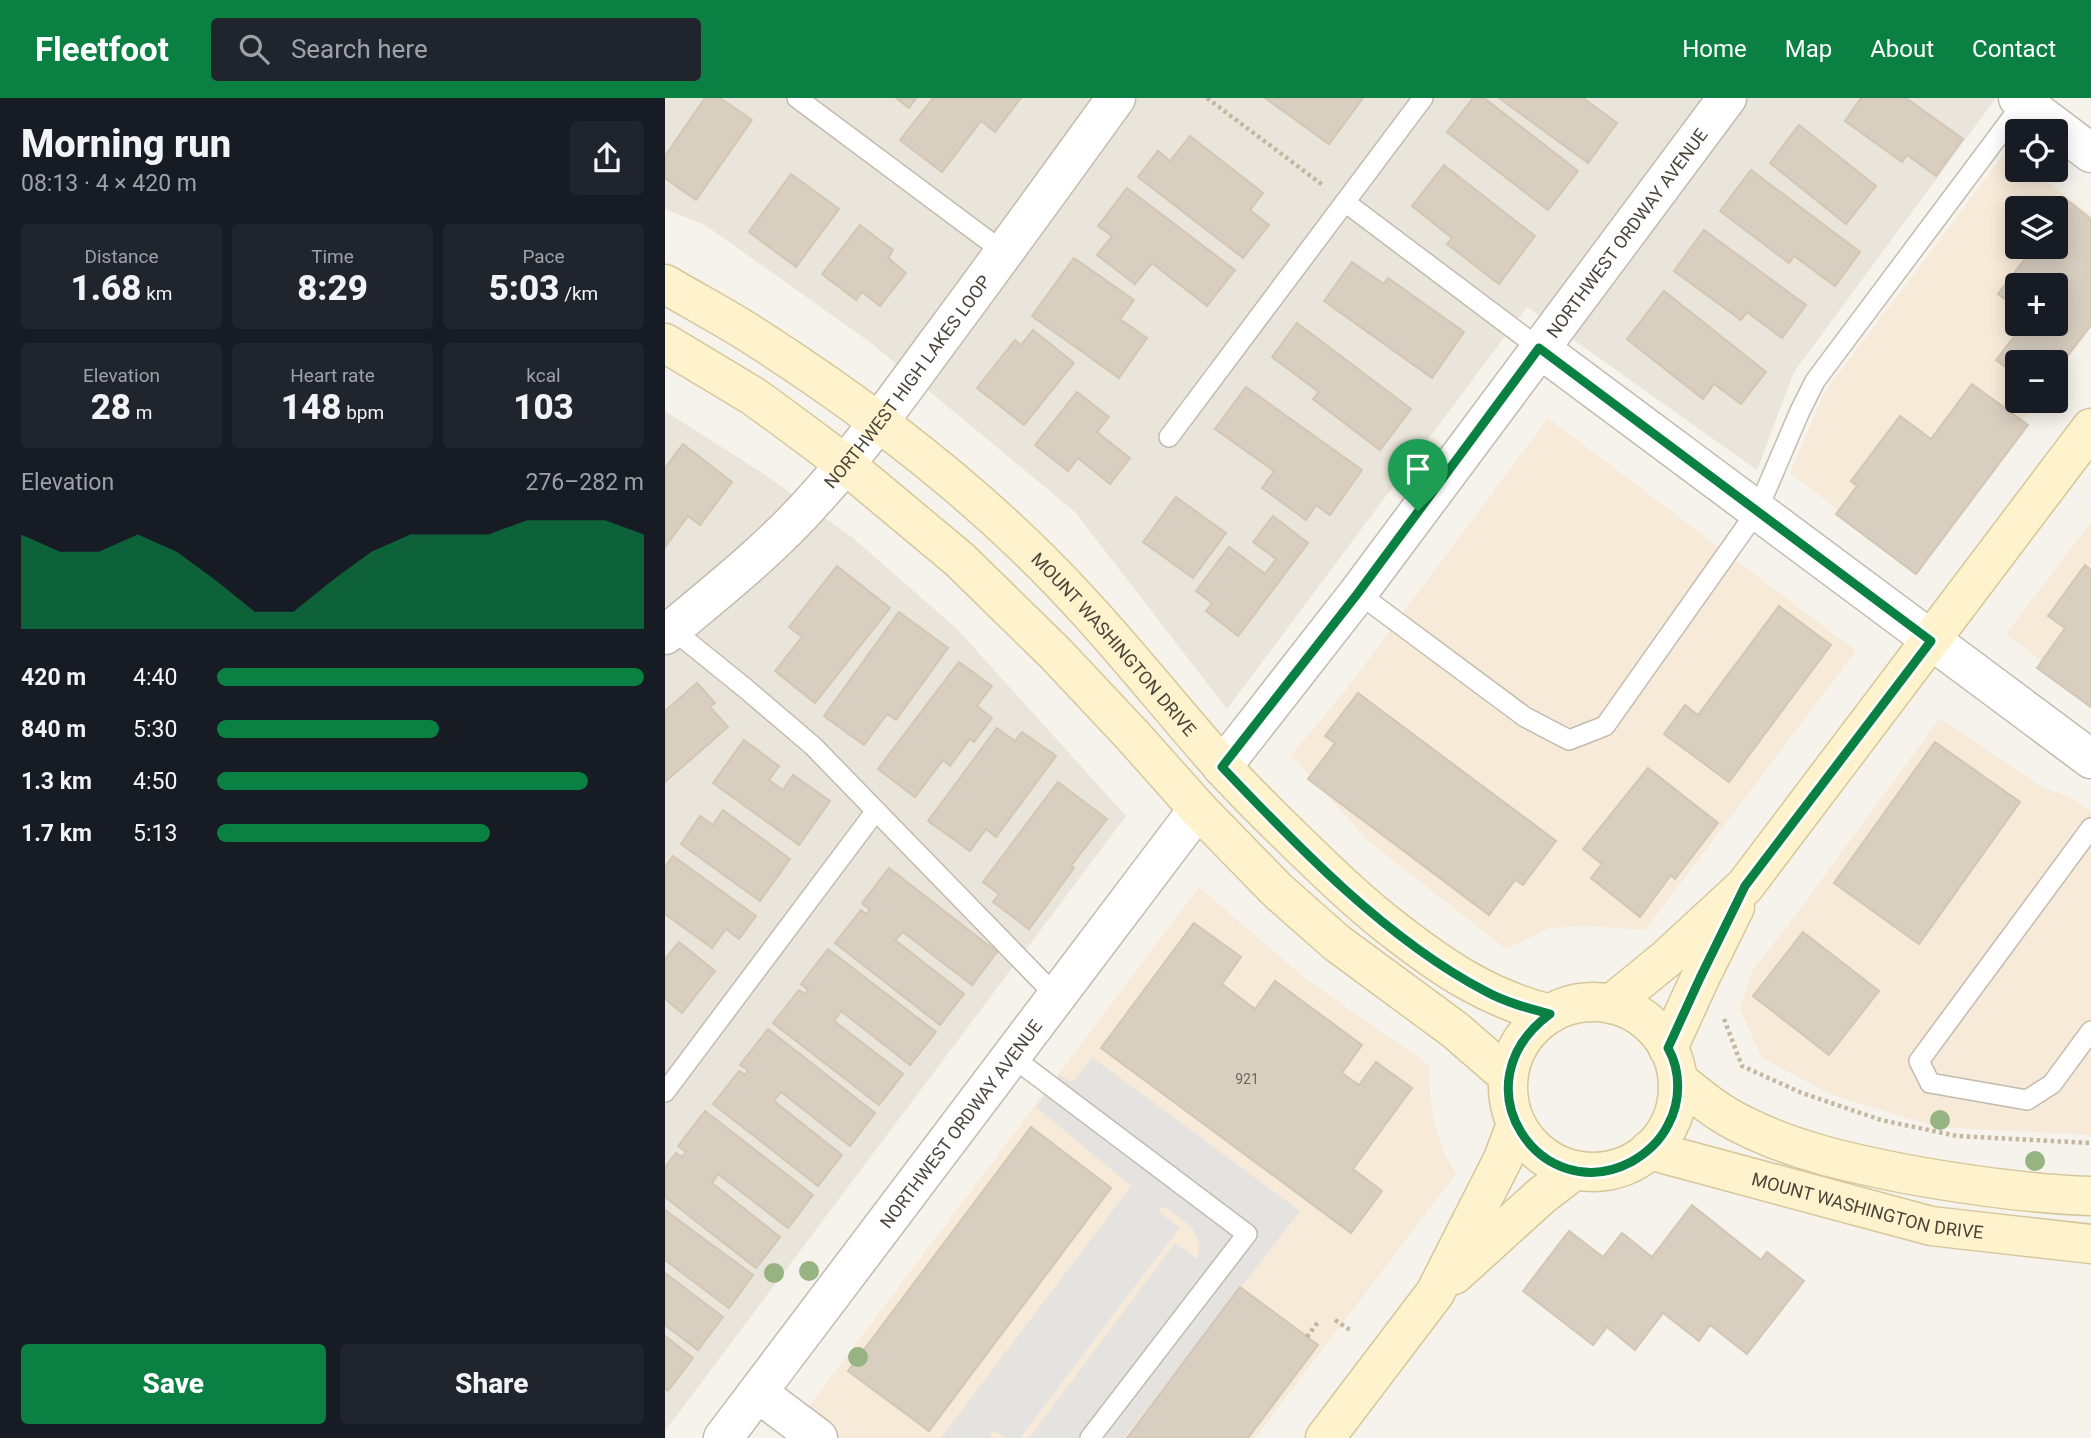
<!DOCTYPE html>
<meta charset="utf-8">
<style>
:root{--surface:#171b24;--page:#20242c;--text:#f1f3f6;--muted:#9ea1a6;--accent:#0b8043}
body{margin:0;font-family:Roboto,sans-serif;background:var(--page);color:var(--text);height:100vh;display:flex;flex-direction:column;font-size:26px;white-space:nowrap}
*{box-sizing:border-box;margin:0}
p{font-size:23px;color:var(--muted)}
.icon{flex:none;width:38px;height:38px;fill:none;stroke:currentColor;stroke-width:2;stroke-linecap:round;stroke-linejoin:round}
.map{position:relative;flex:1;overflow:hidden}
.panel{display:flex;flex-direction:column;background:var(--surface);width:665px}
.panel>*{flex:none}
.fabs{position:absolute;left:1340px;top:21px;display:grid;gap:14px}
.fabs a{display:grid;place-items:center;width:63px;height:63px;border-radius:7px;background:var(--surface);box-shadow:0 4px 18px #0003;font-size:35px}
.pin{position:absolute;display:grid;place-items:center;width:60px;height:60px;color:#fff;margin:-72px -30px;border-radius:50% 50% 50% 0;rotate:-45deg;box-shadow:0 0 7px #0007}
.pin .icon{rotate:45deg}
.round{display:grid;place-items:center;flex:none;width:74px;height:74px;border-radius:7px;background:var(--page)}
.headline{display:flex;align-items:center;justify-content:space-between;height:119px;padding:0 21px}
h1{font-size:38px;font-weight:800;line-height:52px}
.figures{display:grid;grid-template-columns:repeat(3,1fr);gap:10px;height:119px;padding:7px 21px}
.figures div{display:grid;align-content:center;border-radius:7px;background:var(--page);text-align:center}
.figures b{font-size:35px;font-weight:800}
.figures small{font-size:19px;font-weight:400}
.figures p{font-size:19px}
.chart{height:196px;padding:14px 21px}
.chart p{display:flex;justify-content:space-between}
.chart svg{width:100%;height:126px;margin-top:7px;fill:var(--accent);opacity:.7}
.button{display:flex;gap:14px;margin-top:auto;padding:14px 21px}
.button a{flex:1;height:80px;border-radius:7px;background:var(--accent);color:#fff;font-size:28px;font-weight:800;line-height:80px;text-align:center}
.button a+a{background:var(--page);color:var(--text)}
ul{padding:0 21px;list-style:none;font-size:23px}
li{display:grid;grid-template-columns:112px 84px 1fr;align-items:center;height:52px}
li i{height:18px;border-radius:9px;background:var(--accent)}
header{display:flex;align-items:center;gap:42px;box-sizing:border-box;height:98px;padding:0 35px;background:var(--accent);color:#fff}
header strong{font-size:33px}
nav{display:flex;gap:38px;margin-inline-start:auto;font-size:24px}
.search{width:490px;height:63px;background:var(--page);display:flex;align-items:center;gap:18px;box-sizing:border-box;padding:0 24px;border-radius:7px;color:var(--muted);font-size:26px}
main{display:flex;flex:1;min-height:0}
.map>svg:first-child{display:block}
.residential{fill:#eae5da}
.commercial{fill:#f7ead8;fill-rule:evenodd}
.parking{fill:#e5e3e0}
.building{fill:#d8cfc1;stroke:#d3c7b4;stroke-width:2}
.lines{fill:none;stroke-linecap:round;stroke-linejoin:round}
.lane-casing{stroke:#c2bbae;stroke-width:22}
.street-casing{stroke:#c2bbae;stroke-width:41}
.secondary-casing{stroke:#d6c79b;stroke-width:41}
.path{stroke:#c4b79f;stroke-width:4.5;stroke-dasharray:3.5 3.5;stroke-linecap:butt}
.lane{stroke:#fff;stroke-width:19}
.street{stroke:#fff;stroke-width:38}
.secondary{stroke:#fff3cd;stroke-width:38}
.tree{fill:#97b381}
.route-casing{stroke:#fff;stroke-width:14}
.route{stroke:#0b8043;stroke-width:9}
.labels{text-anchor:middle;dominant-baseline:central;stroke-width:6;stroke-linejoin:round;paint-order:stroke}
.number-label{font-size:14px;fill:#6e675b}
.street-label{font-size:18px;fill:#4b4439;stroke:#fff}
</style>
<header>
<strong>Fleetfoot</strong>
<div class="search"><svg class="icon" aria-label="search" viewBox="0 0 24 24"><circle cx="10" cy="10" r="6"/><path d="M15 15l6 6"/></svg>Search here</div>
<nav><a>Home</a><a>Map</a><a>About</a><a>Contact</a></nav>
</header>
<main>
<section class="panel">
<div class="headline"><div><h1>Morning run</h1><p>08:13 · 4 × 420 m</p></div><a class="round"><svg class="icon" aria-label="share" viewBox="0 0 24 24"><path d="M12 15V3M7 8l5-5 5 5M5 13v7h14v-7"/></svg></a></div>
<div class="figures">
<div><p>Distance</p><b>1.68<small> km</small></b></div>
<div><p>Time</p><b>8:29</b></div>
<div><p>Pace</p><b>5:03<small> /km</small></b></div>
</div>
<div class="figures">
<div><p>Elevation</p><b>28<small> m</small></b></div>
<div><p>Heart rate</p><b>148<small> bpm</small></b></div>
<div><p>kcal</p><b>103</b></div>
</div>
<div class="chart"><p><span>Elevation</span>276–282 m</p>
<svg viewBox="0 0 160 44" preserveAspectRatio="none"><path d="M0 44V11L10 17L20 17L30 11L40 17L50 27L60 38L70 38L80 27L90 17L100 11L110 11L120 11L130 6L140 6L150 6L160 11V44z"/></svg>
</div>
<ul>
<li><b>420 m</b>4:40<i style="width:100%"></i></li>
<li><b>840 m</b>5:30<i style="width:52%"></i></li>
<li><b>1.3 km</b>4:50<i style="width:87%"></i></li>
<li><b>1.7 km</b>5:13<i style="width:64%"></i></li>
</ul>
<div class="button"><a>Save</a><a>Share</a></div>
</section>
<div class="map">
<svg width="1426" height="1340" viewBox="0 0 1426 1340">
<rect width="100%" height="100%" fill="#f6f3ec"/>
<g class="residential">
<polygon points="0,0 1331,0 1129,274 1092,372 862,209 562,611 410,414 206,245 40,127 0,111"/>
<polygon points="0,313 99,376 188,440 292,531 461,718 0,1333"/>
</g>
<g class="commercial">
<path d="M1342 52 1353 61V72H1367L1426 117V230L1391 277V264H1353V303H1372L1247 468 1125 375 1159 295ZM1353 110H1391V149H1353ZM1353 187H1391V226H1353Z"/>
<polygon points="883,320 1191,553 980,832 922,828 884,830 841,851 701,741 626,657 680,593"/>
<polygon points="1426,424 1426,600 1341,536"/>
<polygon points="1275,620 1374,687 1410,702 1426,714 1426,1037 1272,1029 1167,997 1097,960 1075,911 1087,873 1127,822"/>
<polygon points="534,789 641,881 764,967 765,998 770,1029 780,1057 791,1076 590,1340 120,1340"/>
</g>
<polygon class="parking" points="427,959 635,1113 459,1340 364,1340 510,1145 531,1160 533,1160 534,1147 527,1129 500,1109 494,1110 495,1115 515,1129 355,1340 340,1340 330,1333 326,1335 325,1340 276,1340 466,1088 371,1009 395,977 404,983 409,983"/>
<g class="building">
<polygon points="40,0 55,0 87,22 31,102 0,80 0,58"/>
<polygon points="231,0 251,0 244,10"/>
<polygon points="268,0 356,0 330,34 316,23 277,74 235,42"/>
<polygon points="600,0 698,0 664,46"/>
<polygon points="808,0 819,0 913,73 883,112 782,34"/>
<polygon points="834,0 918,0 952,25 923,65"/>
<polygon points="1196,0 1241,0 1298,41 1271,78 1242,57 1237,64 1180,23"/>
<polygon points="1134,27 1211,88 1181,126 1105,65"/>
<polygon points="525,38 598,95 585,112 604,127 578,160 473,79 493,53 505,63"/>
<polygon points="779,67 870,138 834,186 782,146 787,140 747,108"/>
<polygon points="1086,72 1195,154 1170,188 1129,158 1124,165 1055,113"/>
<polygon points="126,76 174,111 131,169 84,134"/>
<polygon points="462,90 570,172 542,208 487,165 470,186 432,157 447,138 433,128"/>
<polygon points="1403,103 1426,121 1426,227 1394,269 1391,264 1383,261 1380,264 1353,264 1353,278 1331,262 1359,226 1391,226 1391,187 1353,187 1353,211 1333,196 1369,149 1391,149 1391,119"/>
<polygon points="195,127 228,152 223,160 241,175 215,208 197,194 191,202 157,176"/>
<polygon points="1039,132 1141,207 1117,240 1082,214 1076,222 1009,173"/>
<polygon points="409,160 469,202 455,221 482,240 454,280 367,218"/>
<polygon points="687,164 719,186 723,180 799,234 767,280 659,203"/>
<polygon points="999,193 1101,274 1076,306 1049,286 1038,301 962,241"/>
<polygon points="632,225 746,311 715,352 648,301 654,294 607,259"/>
<polygon points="368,232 409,265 359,327 312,290 350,242 356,247"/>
<polygon points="1307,286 1363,327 1251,476 1171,416 1192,388 1186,383 1235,318 1266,341"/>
<polygon points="581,289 697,372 665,417 651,407 641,422 597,390 609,373 550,331"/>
<polygon points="412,294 444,319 432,334 465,360 445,386 413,360 403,373 370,347"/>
<polygon points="18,346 67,384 35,427 23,418 0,449 0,370"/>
<polygon points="511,399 561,435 528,480 478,444"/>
<polygon points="608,418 643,445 573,538 541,513 547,505 531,493 564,449 600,476 611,461 588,444"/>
<polygon points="1420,467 1426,472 1426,609 1372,570 1400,530 1383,518"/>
<polygon points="172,468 225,510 150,605 110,573 137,539 124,529"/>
<polygon points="1114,508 1166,547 1064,684 999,636 1020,607 1033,617"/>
<polygon points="234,514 283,550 231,622 222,616 199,647 159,618"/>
<polygon points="294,564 327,588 312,608 327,620 309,644 305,641 285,668 278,662 250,699 213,671"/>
<polygon points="32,585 50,605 45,609 63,629 0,684 0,613"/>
<polygon points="693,595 891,743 858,787 850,782 824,817 643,681 670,645 660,638"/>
<polygon points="332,630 350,643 357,634 391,658 331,739 321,731 305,753 263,723"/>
<polygon points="79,642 114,668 104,682 118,692 128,677 165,703 134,747 48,685"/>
<polygon points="1270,644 1355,704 1254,846 1169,785"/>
<polygon points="983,670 1053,725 1010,781 1006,777 975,819 926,780 937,766 918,751"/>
<polygon points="393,684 442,721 406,768 409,770 364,831 328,804 334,796 318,784"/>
<polygon points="58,712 125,761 95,803 16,746 35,718 48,727"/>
<polygon points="8,758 91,818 74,841 61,831 47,850 0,816 0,769"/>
<polygon points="224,770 332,854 307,887 238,834 230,842 299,896 275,927 170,845 196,812 201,816 205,812 197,805"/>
<polygon points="529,825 576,859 557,886 590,911 610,883 697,947 677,975 694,987 711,964 747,990 688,1071 717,1093 686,1135 436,950"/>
<polygon points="1138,834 1214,893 1164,957 1088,898"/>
<polygon points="14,844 50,873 17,915 0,901 0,859 1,860"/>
<polygon points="163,851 271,934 245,967 176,913 169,923 238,976 214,1007 108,925 134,892 140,896 143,892 136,886"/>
<polygon points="103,931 210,1015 185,1048 116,994 109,1003 177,1057 153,1088 48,1006 74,973 80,977 83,972 75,967"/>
<polygon points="40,1013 148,1097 123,1130 53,1076 47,1085 115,1139 91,1170 0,1099 0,1069 11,1055 17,1059 21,1054 13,1048"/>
<polygon points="366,1029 446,1090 264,1333 183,1273"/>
<polygon points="1027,1107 1096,1162 1102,1154 1139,1183 1082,1256 1045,1227 1034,1243 998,1215 970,1252 942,1229 928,1247 858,1193 904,1133 938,1159 957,1135 987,1159"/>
<polygon points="0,1112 88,1177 64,1210 0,1162"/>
<polygon points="0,1175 58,1219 33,1252 0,1227"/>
<polygon points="575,1189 653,1247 583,1340 462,1340"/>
<polygon points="0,1238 28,1260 3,1293 0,1291"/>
</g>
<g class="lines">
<g class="lane-casing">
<g id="lane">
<polyline points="132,0 340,155"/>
<polyline points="680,104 874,250"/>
<polyline points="504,339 758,0"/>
<polyline points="693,495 860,619 904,642 940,628 1092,413 1135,313 1150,283 1361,1"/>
<polyline points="1,528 7,531 80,590 148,648 391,898"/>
<polyline points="1426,730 1254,963 1265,985 1362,1002 1387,986 1426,933"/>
<polyline points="346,958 582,1136 425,1340"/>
<polyline points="0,994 210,714"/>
</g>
</g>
<g class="street-casing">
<g id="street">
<polyline points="1353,0 1426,55"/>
<polyline points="874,250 1426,661"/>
<path id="s1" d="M0 537C51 494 105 452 149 402 193 354 231 301 270 248 331 166 391 83 451 0"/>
<path id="s2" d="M557 669 693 495 1062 0"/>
<polyline points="93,1295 153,1340"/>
<path id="s3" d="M58 1340 533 711"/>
</g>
</g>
<g class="secondary-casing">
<g id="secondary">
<path id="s4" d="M0 186C32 205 65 222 95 242 188 302 277 368 357 445 429 513 490 592 555 666 574 688 595 708 616 729 652 764 688 800 728 831 778 870 822 900 885 916"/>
<polyline points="0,245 88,298 117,319 180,366 295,462 391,556 468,638 533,711 612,792 672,845 790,932 843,978"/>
<circle cx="928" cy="989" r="85"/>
<polyline points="946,906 1001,861 1080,788 1426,330"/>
<polyline points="1003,950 1035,880 1070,809"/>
<path d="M1013 982C1033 998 1054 1016 1078 1027 1129 1053 1185 1065 1241 1076 1302 1087 1364 1096 1426 1098"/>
<path id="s5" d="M984 1052 1266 1128 1426 1146"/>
<polyline points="789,1177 876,1098 910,1072"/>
<polyline points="660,1340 770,1195 838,1061 851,1026"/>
</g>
</g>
<g class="path">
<polyline points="542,0 659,88"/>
<polyline points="1059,921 1077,968 1137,995 1216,1022 1292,1038 1426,1045"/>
<polyline points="670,1222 685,1232"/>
<polyline points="642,1239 653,1224"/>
</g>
<use href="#lane" class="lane"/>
<use href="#street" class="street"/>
<use href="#secondary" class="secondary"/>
</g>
<g class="tree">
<circle cx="1275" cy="1022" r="10"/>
<circle cx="1370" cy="1063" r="10"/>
<circle cx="144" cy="1173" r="10"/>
<circle cx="109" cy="1175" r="10"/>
<circle cx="193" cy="1259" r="10"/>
</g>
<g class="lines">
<g class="route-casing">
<path id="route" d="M874 250 1266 543 1080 788 1035 880 1003 950C1016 973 1016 1003 1003 1027 995 1043 982 1055 966 1064 877 1111 789 987 885 916 862 910 840 904 820 893 722 842 632 748 557 669L693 495Z"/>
</g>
<use href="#route" class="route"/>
</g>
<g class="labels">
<g class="number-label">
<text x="582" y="981">921</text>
</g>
<g class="street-label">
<text stroke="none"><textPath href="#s2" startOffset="670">NORTHWEST ORDWAY AVENUE</textPath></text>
<text stroke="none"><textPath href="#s1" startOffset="352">NORTHWEST HIGH LAKES LOOP</textPath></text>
<text stroke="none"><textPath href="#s4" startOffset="579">MOUNT WASHINGTON DRIVE</textPath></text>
<text stroke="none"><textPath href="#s3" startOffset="394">NORTHWEST ORDWAY AVENUE</textPath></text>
<text stroke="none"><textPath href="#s5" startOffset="226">MOUNT WASHINGTON DRIVE</textPath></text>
</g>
</g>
</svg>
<div class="fabs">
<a><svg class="icon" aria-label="locate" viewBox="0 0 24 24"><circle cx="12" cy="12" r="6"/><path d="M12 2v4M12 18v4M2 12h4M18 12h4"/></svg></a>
<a><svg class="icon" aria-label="layers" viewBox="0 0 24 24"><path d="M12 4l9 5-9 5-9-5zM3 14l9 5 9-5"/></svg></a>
<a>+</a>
<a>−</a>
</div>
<div class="pin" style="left:753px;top:413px;background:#1e9e55"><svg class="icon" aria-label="arrive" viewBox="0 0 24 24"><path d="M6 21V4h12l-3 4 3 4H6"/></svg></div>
</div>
</main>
